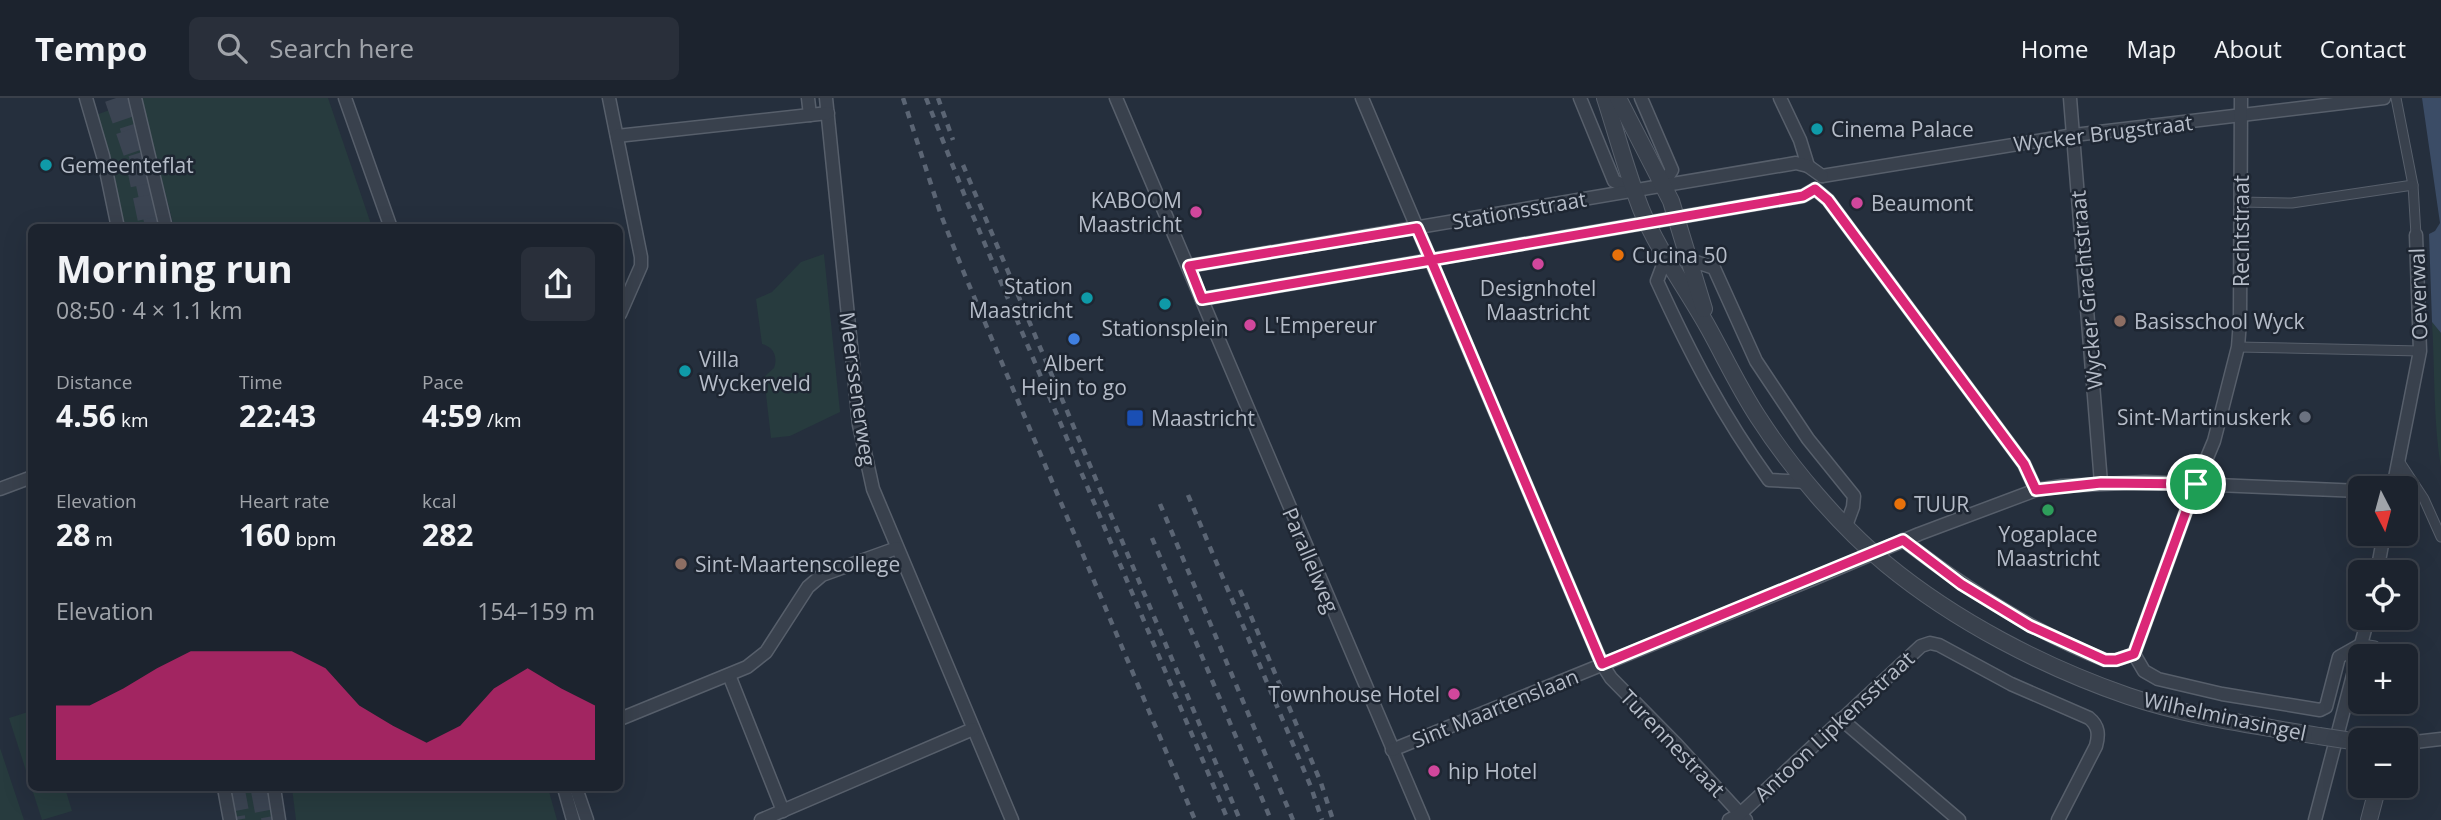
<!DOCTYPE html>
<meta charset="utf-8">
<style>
:root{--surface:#1c232e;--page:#292f3a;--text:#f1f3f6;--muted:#a0a4aa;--line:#3a404a;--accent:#db2777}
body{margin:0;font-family:"Open Sans",sans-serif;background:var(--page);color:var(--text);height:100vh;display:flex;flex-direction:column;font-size:26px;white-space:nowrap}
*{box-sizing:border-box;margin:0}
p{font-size:23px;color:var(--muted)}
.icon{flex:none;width:38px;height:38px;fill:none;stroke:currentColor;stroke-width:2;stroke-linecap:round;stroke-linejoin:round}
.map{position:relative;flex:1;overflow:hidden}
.drawer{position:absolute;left:28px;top:126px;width:595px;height:567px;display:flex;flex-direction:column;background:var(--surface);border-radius:10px;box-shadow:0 7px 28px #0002,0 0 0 2px var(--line)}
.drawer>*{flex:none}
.needle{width:46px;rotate:174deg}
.controls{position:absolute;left:2348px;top:378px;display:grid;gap:14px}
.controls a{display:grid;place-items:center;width:70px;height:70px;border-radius:10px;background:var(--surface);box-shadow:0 7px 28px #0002,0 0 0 2px var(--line);font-size:35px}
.pin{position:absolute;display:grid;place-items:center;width:60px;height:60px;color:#fff;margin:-30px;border:4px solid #fff;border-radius:50%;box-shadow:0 2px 7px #0007}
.round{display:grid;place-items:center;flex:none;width:74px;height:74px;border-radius:10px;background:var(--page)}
.head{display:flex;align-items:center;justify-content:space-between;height:119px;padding:0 28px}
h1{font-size:38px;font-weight:700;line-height:52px}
.stats{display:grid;grid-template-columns:repeat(3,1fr);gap:10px;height:119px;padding:7px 28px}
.stats div{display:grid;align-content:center}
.stats b{font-size:30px;font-weight:700}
.stats small{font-size:19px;font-weight:400}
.stats p{font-size:19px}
.chart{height:196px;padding:14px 28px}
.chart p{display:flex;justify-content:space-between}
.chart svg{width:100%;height:126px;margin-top:7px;fill:var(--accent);opacity:.7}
header{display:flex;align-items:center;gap:42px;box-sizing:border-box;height:98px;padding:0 35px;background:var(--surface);border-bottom:2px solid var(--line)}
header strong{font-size:33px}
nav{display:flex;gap:38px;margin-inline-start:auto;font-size:24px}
.search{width:490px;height:63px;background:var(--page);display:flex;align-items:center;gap:18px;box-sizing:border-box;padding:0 24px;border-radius:10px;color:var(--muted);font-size:26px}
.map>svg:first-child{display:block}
.green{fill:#273b3e}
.water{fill:#3b4c66}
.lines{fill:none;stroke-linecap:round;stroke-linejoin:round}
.trunk-tunnel{stroke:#3b4452;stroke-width:19;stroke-dasharray:19 10;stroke-linecap:butt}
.motorway-tunnel{stroke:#3b4452;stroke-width:23;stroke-dasharray:23 11;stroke-linecap:butt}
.pedestrian-casing{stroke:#575f6b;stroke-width:11}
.minor-casing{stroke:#575f6b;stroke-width:15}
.tertiary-casing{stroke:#575f6b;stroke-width:18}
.pedestrian{stroke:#39414d;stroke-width:9}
.minor{stroke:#39414d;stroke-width:12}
.tertiary{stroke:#39414d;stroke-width:16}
.rail{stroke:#5b6574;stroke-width:4.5;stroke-dasharray:7 7;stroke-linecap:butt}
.tertiary-bridge-casing{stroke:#575f6b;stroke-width:18;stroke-linecap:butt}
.tertiary-bridge{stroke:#39414d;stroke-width:16}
.route-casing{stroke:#fff;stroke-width:14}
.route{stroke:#db2777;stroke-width:9}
.culture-dot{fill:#0f9aa8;stroke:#1e2632;stroke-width:2.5}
.hotel-dot{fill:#d1479c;stroke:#1e2632;stroke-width:2.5}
.food-dot{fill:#e8710a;stroke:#1e2632;stroke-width:2.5}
.education-dot{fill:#8d6e63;stroke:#1e2632;stroke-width:2.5}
.shop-dot{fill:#3f7fe0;stroke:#1e2632;stroke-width:2.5}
.worship-dot{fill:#6b7280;stroke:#1e2632;stroke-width:2.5}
.transit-dot{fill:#1a4fb4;stroke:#1e2632;stroke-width:2.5}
.leisure-dot{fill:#2e9e5b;stroke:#1e2632;stroke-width:2.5}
.labels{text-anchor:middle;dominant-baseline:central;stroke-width:5;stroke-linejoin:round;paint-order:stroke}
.poi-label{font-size:21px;fill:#b5bcc8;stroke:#1e2632;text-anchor:start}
.street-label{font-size:21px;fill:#b5bcc8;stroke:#1e2632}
</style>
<header>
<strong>Tempo</strong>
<div class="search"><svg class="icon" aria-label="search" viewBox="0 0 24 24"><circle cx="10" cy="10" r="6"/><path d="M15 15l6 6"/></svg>Search here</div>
<nav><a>Home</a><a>Map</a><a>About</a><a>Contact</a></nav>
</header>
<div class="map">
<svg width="2441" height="722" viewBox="0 0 2441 722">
<rect width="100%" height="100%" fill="#252f3d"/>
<g class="green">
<polygon points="141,0 328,0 372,129 174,129"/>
<polygon points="131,4 162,129 123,129 96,17"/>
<path d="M824 156 840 314 790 338 771 340 764 279 774 270C778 259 774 249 762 246L756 201 772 194 801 164Z"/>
<path d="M2432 224 2441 235V370C2433 322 2435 273 2432 224Z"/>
<polygon points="31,613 32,690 65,690 72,713 42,722 9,620"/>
<polygon points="0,650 24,722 0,722"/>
<polygon points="230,690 268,690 274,722 235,722"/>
<polygon points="292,690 548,690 557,722 296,722"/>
</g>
<polygon class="water" points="2422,0 2441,0 2441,235 2432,224 2429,136 2435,133 2440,125"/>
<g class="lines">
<g class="trunk-tunnel">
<polyline points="120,0 141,66 155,130"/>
<polyline points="231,690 236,722"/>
<polyline points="265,690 271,722"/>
</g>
<g class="motorway-tunnel">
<polyline points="116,0 136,58 151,130"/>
<polyline points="233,690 239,722"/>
<polyline points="262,690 268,722"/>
</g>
<g class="pedestrian-casing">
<g id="pedestrian">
<polyline points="2396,0 2413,87 2416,137"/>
<polyline points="2241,104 2292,105 2413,87"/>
<polyline points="2238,249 2420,253"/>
<polyline points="2399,363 2424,401 2441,439"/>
<polyline points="2362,546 2375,548"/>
</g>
</g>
<g class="minor-casing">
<g id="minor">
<polyline points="86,0 103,58 118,130"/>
<polyline points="135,0 166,130"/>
<polyline points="345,0 391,130"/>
<polyline points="609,0 641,159 641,168 620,216"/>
<polyline points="808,0 810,17"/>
<polyline points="826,0 859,327 873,391 1012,722"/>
<polyline points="1116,0 1423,722"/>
<polyline points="1362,0 1602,566 1611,580 1677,647 1746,722"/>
<polyline points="1580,0 1614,83 1634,92"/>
<polyline points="1641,0 1672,72 1663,86"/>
<polyline points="1780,0 1800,42 1808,68"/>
<polyline points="2070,0 2101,385"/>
<polyline points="617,38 828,15"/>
<polyline points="1822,78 2074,37 2384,0"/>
<polyline points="1815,91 1828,102 2024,366 2036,392"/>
<path d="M1666 159 1657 183C1690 255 1722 317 1769 382L1807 384"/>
<polyline points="1690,162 1714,170 1756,263 1808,341 1854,398 1853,409 1846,428"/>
<polyline points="1189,168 1796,65 1808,68 1822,78"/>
<polyline points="1202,201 1803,98 1815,91"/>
<polyline points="2393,390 2420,253 2416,137"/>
<polyline points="0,391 32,379"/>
<path d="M1903 442C1966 491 2031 533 2105 562H2116L2134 556"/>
<polyline points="2377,474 2384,436"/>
<polyline points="2134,556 2196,386 2214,343 2238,249 2240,223 2241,0"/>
<polyline points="2134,556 2144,573 2158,581 2222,596 2320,612 2326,609 2339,559 2362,546"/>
<polyline points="729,577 783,713"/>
<polyline points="620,621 747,569 766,554 808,489 822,477 897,450"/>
<polyline points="1841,621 1959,722"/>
<polyline points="2406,645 2441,641"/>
<polyline points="1392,652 1813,481 1919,436 2036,392 2062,388 2145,384 2361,393"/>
<polyline points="224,690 230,722"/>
<polyline points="274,690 279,722"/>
<polyline points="564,690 573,722"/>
<polyline points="576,690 587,722"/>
<polyline points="761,722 973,631"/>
<path d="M1729 722 1740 716 1921 548 1930 545 1939 547 2011 586 2089 620C2099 628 2099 637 2096 648L2058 722"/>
<polyline points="2315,722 2368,520"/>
</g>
</g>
<g class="tertiary-casing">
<g id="tertiary">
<path d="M1605 0C1617 37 1627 75 1641 111 1658 153 1687 191 1709 231 1725 260 1739 290 1758 319 1791 370 1839 427 1886 466 1955 523 2044 569 2128 598 2189 619 2255 627 2319 638"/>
<polyline points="1618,0 1671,103 1704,211"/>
<polyline points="2369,722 2378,688"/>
</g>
</g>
<use href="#pedestrian" class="pedestrian"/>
<use href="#minor" class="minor"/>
<use href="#tertiary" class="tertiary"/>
<g class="rail">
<polyline points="903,0 941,117 964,175 1195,722"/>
<polyline points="926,0 968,106 1228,722"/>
<polyline points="938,0 953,42"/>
<polyline points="963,67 1240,722"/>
<polyline points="1188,397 1311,689 1322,722"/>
<polyline points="1160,406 1293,722"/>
<polyline points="1152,440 1271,722"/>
<polyline points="1240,492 1321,685 1333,722"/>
</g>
<g class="tertiary-bridge-casing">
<polyline id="tertiary-bridge" points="2319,638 2352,643"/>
</g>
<use href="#tertiary-bridge" class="tertiary-bridge"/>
</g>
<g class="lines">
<g class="route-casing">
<polyline id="route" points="2196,386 2101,385 2036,392 2024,366 1828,102 1815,91 1803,98 1431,162 1417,130 1189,168 1202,201 1431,162 1602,566 1903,442 1961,486 2030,528 2105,562 2116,562 2134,556 2196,386"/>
</g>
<use href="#route" class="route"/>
</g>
<g class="culture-dot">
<circle cx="1817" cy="31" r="7"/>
<circle cx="46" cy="67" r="7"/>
<circle cx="1087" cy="200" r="7"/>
<circle cx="1165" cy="206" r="7"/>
<circle cx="685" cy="273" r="7"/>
</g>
<g class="hotel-dot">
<circle cx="1857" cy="105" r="7"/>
<circle cx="1196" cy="114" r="7"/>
<circle cx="1538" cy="166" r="7"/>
<circle cx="1250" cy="227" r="7"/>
<circle cx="1454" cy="596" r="7"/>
<circle cx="1434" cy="673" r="7"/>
</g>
<g class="food-dot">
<circle cx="1618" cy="157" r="7"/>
<circle cx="1900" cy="406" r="7"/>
</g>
<g class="education-dot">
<circle cx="2120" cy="223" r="7"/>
<circle cx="681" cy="466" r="7"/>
</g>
<circle class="shop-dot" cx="1074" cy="241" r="7"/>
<circle class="worship-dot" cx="2305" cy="319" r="7"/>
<rect class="transit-dot" x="1126" y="311" width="18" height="18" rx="3.5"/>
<circle class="leisure-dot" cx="2048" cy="412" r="7"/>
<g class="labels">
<g class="poi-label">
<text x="1831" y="31">Cinema Palace</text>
<text x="60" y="67">Gemeenteflat</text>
<text x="1182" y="102" text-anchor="end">KABOOM<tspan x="1182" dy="24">Maastricht</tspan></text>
<text x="1871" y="105">Beaumont</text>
<text x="1632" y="157">Cucina 50</text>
<text x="1073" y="188" text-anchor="end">Station<tspan x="1073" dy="24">Maastricht</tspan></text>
<text x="1538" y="190" text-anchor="middle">Designhotel<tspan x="1538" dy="24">Maastricht</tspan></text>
<text x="2134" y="223">Basisschool Wyck</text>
<text x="1264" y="227">L'Empereur</text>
<text x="1165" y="230" text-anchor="middle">Stationsplein</text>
<text x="699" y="261">Villa<tspan x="699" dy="24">Wyckerveld</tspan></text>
<text x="1074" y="265" text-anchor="middle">Albert<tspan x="1074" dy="24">Heijn to go</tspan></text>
<text x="2291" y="319" text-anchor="end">Sint-Martinuskerk</text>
<text x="1151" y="320">Maastricht</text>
<text x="1914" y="406">TUUR</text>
<text x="2048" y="436" text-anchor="middle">Yogaplace<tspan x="2048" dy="24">Maastricht</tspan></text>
<text x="695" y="466">Sint-Maartenscollege</text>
<text x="1440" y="596" text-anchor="end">Townhouse Hotel</text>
<text x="1448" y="673">hip Hotel</text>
</g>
<g class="street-label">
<text transform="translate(2103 35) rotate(-7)">Wycker Brugstraat</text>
<text transform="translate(1519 112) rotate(-10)">Stationsstraat</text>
<text transform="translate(2241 133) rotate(-90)">Rechtstraat</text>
<text transform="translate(2086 192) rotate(-95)">Wycker Grachtstraat</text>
<text transform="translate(2418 196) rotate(-92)">Oeverwal</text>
<text transform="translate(858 291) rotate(82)">Meerssenerweg</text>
<text transform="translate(1311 462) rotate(67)">Parallelweg</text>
<text transform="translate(1495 610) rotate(-22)">Sint Maartenslaan</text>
<text transform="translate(2225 618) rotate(12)">Wilhelminasingel</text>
<text transform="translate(1834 628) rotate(-43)">Antoon Lipkensstraat</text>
<text transform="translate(1673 645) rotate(46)">Turennestraat</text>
</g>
</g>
</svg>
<div class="controls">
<a><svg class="needle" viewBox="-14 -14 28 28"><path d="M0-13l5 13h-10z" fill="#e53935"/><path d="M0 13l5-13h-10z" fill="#a0a4aa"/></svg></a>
<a><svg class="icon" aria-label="locate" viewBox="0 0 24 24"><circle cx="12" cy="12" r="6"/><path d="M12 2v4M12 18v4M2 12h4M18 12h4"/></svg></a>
<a>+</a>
<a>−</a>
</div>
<div class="pin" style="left:2196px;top:386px;background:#1e9e55"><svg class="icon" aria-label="arrive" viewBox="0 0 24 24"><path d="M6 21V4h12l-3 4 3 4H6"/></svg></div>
<section class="drawer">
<div class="head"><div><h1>Morning run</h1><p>08:50 · 4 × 1.1 km</p></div><a class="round"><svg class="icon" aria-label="share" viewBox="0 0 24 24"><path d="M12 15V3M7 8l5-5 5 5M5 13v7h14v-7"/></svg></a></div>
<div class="stats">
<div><p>Distance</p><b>4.56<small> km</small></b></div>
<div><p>Time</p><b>22:43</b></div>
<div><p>Pace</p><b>4:59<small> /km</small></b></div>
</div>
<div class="stats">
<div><p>Elevation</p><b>28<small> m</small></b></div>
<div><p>Heart rate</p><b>160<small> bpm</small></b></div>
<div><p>kcal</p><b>282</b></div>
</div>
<div class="chart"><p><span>Elevation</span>154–159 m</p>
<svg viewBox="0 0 160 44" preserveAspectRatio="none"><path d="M0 44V25L10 25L20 19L30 12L40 6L50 6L60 6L70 6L80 12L90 25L100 32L110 38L120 32L130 19L140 12L150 19L160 25V44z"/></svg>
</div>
</section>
</div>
